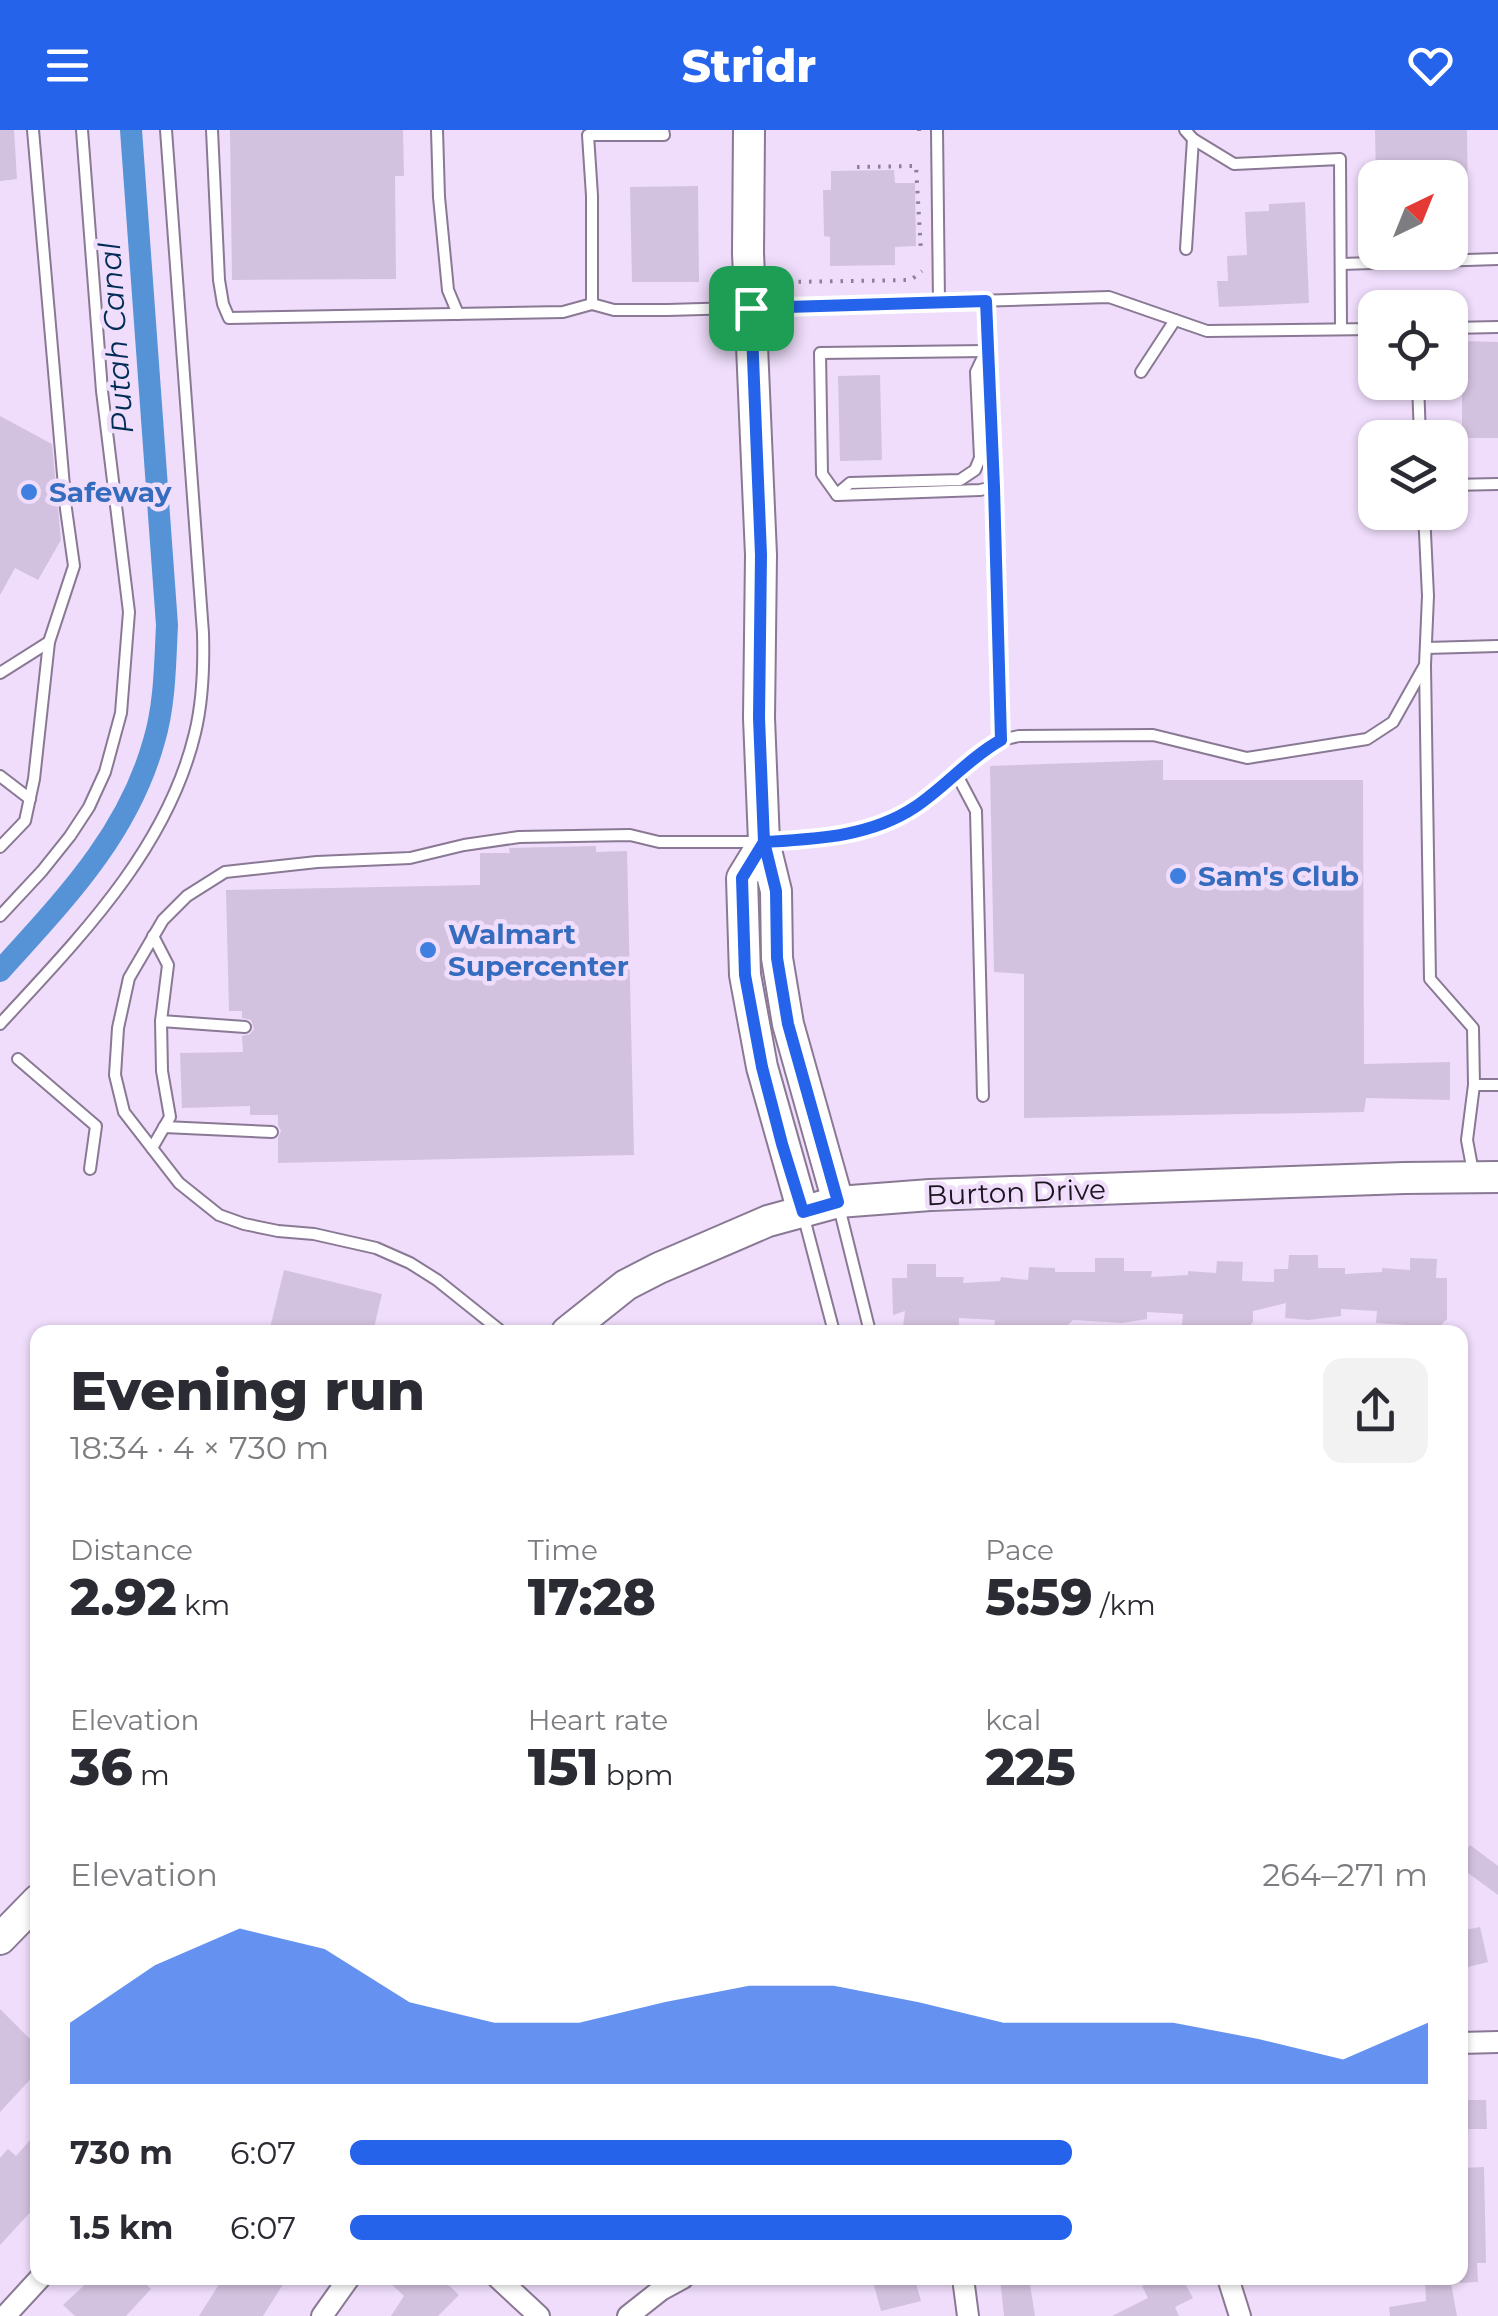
<!DOCTYPE html>
<meta charset="utf-8">
<style>
:root{--surface:#fff;--page:#f2f2f3;--text:#2b2b33;--muted:#7c7c81;--accent:#2563eb}
body{margin:0;font-family:Montserrat,sans-serif;background:var(--page);color:var(--text);height:100vh;display:flex;flex-direction:column;font-size:38px;white-space:nowrap}
*{box-sizing:border-box;margin:0}
p{font-size:32px;color:var(--muted)}
.icon{flex:none;width:55px;height:55px;fill:none;stroke:currentColor;stroke-width:2;stroke-linecap:round;stroke-linejoin:round}
.map{position:relative;flex:1;overflow:hidden}
.sheet{position:absolute;left:30px;top:1195px;width:1438px;height:960px;display:flex;flex-direction:column;background:var(--surface);border-radius:20px;box-shadow:0 2px 8px #0004}
.sheet>*{flex:none}
.needle{width:65px;rotate:43deg}
.tools{position:absolute;left:1358px;top:30px;display:grid;gap:20px}
.tools a{display:grid;place-items:center;width:110px;height:110px;border-radius:20px;background:var(--surface);box-shadow:0 2px 8px #0004;font-size:50px}
.pin{position:absolute;display:grid;place-items:center;width:85px;height:85px;color:#fff;margin:-42px;border-radius:20px;box-shadow:0 5px 15px #0006}
.round{display:grid;place-items:center;flex:none;width:105px;height:105px;border-radius:20px;background:var(--page)}
.summary{display:flex;align-items:center;justify-content:space-between;height:170px;padding:0 40px}
h1{font-size:55px;font-weight:800;line-height:75px}
.metrics{display:grid;grid-template-columns:repeat(3,1fr);gap:15px;height:170px;padding:10px 40px}
.metrics div{display:grid;align-content:center}
.metrics b{font-size:50px;font-weight:800}
.metrics small{font-size:28px;font-weight:400}
.metrics p{font-size:28px}
.chart{height:280px;padding:20px 40px}
.chart p{display:flex;justify-content:space-between}
.chart svg{width:100%;height:180px;margin-top:10px;fill:var(--accent);opacity:.7}
ul{padding:0 40px;list-style:none;font-size:32px}
li{display:grid;grid-template-columns:160px 120px 1fr;align-items:center;height:75px}
li i{height:25px;border-radius:12px;background:var(--accent)}
header{display:flex;justify-content:space-between;align-items:center;height:130px;padding:0 40px;background:var(--accent);color:#fff;font-size:45px;font-weight:800}
.map>svg:first-child{display:block}
.lines{fill:none;stroke-linecap:round;stroke-linejoin:round}
.canal{stroke:#5693d6;stroke-width:22}
.building{fill:#d3c2df}
.lane-casing{stroke:#897994;stroke-width:14}
.street-casing{stroke:#897994;stroke-width:24}
.secondary-casing{stroke:#897994;stroke-width:34}
.path{stroke:#8c8095;stroke-width:4;stroke-dasharray:2.5 8;stroke-linecap:butt}
.lane{stroke:#fff;stroke-width:10}
.street{stroke:#fff;stroke-width:20}
.secondary{stroke:#fff;stroke-width:30}
.route-casing{stroke:#fff;stroke-width:20}
.route{stroke:#2563eb;stroke-width:12}
.shop-dot{fill:#3f7fe0;stroke:#efddfb;stroke-width:4}
.labels{text-anchor:middle;dominant-baseline:central;stroke-width:9;stroke-linejoin:round;paint-order:stroke}
.shop-label{font-size:28px;font-weight:bold;fill:#366cbe;stroke:#efddfb;text-anchor:start}
.street-label{font-size:28px;fill:#1a141e;stroke:#efddfb}
.water-label{font-size:30px;font-style:italic;fill:#002c56;stroke:#efddfb}
</style>
<header><svg class="icon" aria-label="menu" viewBox="0 0 24 24"><path d="M4 6h16M4 12h16M4 18h16"/></svg>Stridr<svg class="icon" aria-label="heart" viewBox="0 0 24 24"><path d="M12 20l-8-8c-3-5 5-10 8-4 3-6 11-1 8 4z"/></svg></header>
<div class="map">
<svg width="1498" height="2186" viewBox="0 0 1498 2186">
<rect width="100%" height="100%" fill="#efddfb"/>
<g class="lines">
<path class="canal" d="M0 841C64 770 128 705 154 611 165 574 165 534 167 495L131 0"/>
</g>
<g class="building">
<polygon points="0,0 14,0 17,49 0,51"/>
<polygon points="230,0 403,0 404,46 395,46 396,149 232,150"/>
<polygon points="1375,0 1467,0 1468,89 1450,89 1450,48 1376,48"/>
<polygon points="894,40 895,53 915,53 916,116 895,117 895,135 830,136 830,107 824,106 823,60 831,60 831,41"/>
<polygon points="698,56 699,152 632,152 630,57"/>
<polygon points="1305,72 1309,173 1219,177 1217,151 1228,151 1227,126 1247,125 1245,82 1269,81 1269,74"/>
<polygon points="1462,211 1498,212 1498,308 1462,308"/>
<polygon points="880,245 882,330 840,331 838,246"/>
<polygon points="0,286 52,314 61,410 38,450 15,438 0,465"/>
<polygon points="1163,630 1163,650 1363,650 1364,934 1450,932 1450,970 1366,968 1364,982 1024,988 1024,844 994,842 990,636"/>
<polygon points="596,716 596,722 627,721 634,1025 278,1033 278,1008 281,1001 278,995 278,985 250,985 250,976 182,978 180,923 243,922 242,906 250,904 254,899 251,890 242,888 242,881 229,881 226,760 480,755 480,723 510,723 509,718"/>
<polygon points="1289,1125 1318,1125 1318,1138 1345,1138 1345,1144 1382,1142 1382,1138 1410,1140 1410,1128 1437,1129 1436,1148 1447,1148 1447,1189 1435,1201 1406,1199 1406,1195 1376,1193 1377,1181 1341,1179 1341,1186 1309,1190 1285,1188 1286,1173 1253,1181 1253,1192 1243,1202 1212,1202 1212,1197 1182,1196 1183,1184 1147,1182 1147,1189 1122,1193 1073,1190 1060,1202 994,1202 995,1190 959,1188 959,1195 929,1199 903,1197 905,1181 893,1185 892,1148 907,1148 907,1134 936,1134 936,1147 964,1147 963,1153 1000,1151 1001,1147 1028,1150 1029,1137 1055,1138 1055,1142 1095,1142 1095,1128 1124,1128 1124,1141 1152,1141 1151,1147 1188,1145 1188,1141 1216,1143 1217,1131 1243,1132 1242,1151 1274,1152 1274,1139 1288,1139"/>
<polygon points="284,1140 382,1164 373,1202 269,1202"/>
<polygon points="1470,1715 1498,1736 1498,1765 1460,1737 1460,1729"/>
<polygon points="1480,1797 1488,1832 1460,1839 1460,1801"/>
<polygon points="0,1879 38,1917 38,1941 0,1982"/>
<polygon points="1460,1970 1486,1970 1487,1999 1460,1999"/>
<polygon points="38,2001 38,2074 0,2115 0,2028 8,2019 16,2026"/>
<polygon points="1484,2037 1486,2133 1477,2133 1478,2152 1460,2153 1460,2038"/>
<polygon points="92,2148 139,2148 151,2159 126,2186 75,2186 63,2175"/>
<polygon points="223,2148 287,2148 263,2186 199,2186"/>
<polygon points="385,2148 441,2148 459,2165 438,2186 391,2186 404,2166"/>
<polygon points="872,2148 904,2148 906,2153 915,2150 921,2171 881,2181"/>
<polygon points="1000,2148 1029,2148 1035,2186 1004,2186"/>
<polygon points="1160,2148 1182,2148 1193,2168 1175,2177 1179,2186 1112,2186 1148,2168 1142,2156"/>
<polygon points="1425,2148 1450,2148 1457,2186 1390,2186 1389,2177 1426,2171"/>
</g>
<g class="lines">
<g class="lane-casing">
<g id="lane">
<polyline points="212,0 219,150 223,174 229,188 563,182 592,174 614,180 667,180 1109,167 1207,201 1375,199"/>
<polyline points="437,0 439,67 448,160 458,184"/>
<polyline points="937,0 939,172"/>
<polyline points="1185,0 1193,9 1186,119"/>
<polyline points="1193,9 1234,34 1340,29 1341,199"/>
<polyline points="1341,134 1498,129"/>
<polyline points="592,174 592,66 588,5 664,5 663,0"/>
<polyline points="1450,198 1498,197"/>
<polyline points="1141,242 1175,190"/>
<polyline points="1418,252 1420,308"/>
<polyline points="1450,355 1498,354"/>
<polyline points="994,357 1001,610"/>
<polyline points="837,364 850,353 960,350 975,340 980,328 976,242 984,225"/>
<polyline points="837,365 980,360 994,357 986,171"/>
<polyline points="837,365 822,344 820,223 986,221"/>
<polyline points="1426,518 1498,516"/>
<polyline points="1425,536 1430,849 1473,898 1474,955 1467,1010 1473,1042"/>
<polyline points="0,543 49,512"/>
<polyline points="957,645 976,681 983,966"/>
<polyline points="0,646 30,669"/>
<polyline points="0,717 25,691 34,649 49,512 74,436 66,379 33,0"/>
<polyline points="0,786 42,741 70,706 89,677 105,642 121,583 129,482 102,261 82,0"/>
<polyline points="161,891 245,897"/>
<path d="M0 894C79 808 167 720 195 603 203 570 204 537 203 503L166 0"/>
<polyline points="18,929 96,996 90,1039"/>
<polyline points="1474,955 1498,955"/>
<polyline points="164,997 272,1002"/>
<polyline points="152,1018 170,987 162,941 161,891 168,835 153,806"/>
<polyline points="839,1077 870,1202"/>
<polyline points="804,1088 834,1202"/>
<polyline points="502,1202 437,1150 410,1133 376,1118 314,1104 278,1101 244,1094 219,1085 179,1053 124,982 115,945 118,898 129,848 163,790 187,766 225,742 317,732 410,728 464,715 519,707 630,705 659,712 764,712 859,703 911,680 957,645 980,623 1001,610 1019,606 1153,605 1247,628 1367,609 1393,592 1425,535 1428,466 1424,382"/>
</g>
</g>
<g class="street-casing">
<g id="street">
<polyline points="1460,1913 1498,1912"/>
<polyline points="498,2148 539,2186"/>
<polyline points="963,2148 968,2186"/>
<polyline points="1228,2148 1240,2186"/>
<polyline points="5,2186 40,2148"/>
<polyline points="322,2186 349,2148"/>
<polyline points="628,2186 661,2160 683,2148"/>
</g>
</g>
<g class="secondary-casing">
<g id="secondary">
<polyline points="749,0 748,123 761,425 759,588 764,712 776,761 777,828 788,894 838,1072"/>
<polyline points="764,712 742,748 745,845 762,937 803,1082"/>
<polyline points="567,1202 626,1155 659,1138 768,1091 838,1072 930,1065 1404,1048 1498,1047"/>
<polyline points="0,1809 38,1770"/>
</g>
</g>
<g class="path">
<polyline points="919,0 919,1"/>
<polyline points="857,37 916,36 921,122"/>
<polyline points="788,152 911,150 922,141"/>
</g>
<use href="#lane" class="lane"/>
<use href="#street" class="street"/>
<use href="#secondary" class="secondary"/>
</g>
<g class="lines">
<g class="route-casing">
<path id="route" d="M751 178 761 425 759 588 764 712 776 761 777 828 788 894 838 1072 803 1082 782 1014 762 937 745 845 742 748 764 712C815 709 870 707 915 677 945 657 969 628 1001 610L994 357 986 171 751 178"/>
</g>
<use href="#route" class="route"/>
</g>
<g class="shop-dot">
<circle cx="29" cy="362" r="10"/>
<circle cx="1178" cy="746" r="10"/>
<circle cx="428" cy="820" r="10"/>
</g>
<g class="labels">
<g class="shop-label">
<text x="49" y="362">Safeway</text>
<text x="1198" y="746">Sam's Club</text>
<text x="448" y="804">Walmart<tspan x="448" dy="32">Supercenter</tspan></text>
</g>
<g class="street-label">
<text transform="translate(1016 1062) rotate(-2)">Burton Drive</text>
</g>
<g class="water-label">
<text transform="translate(116 208) rotate(-94)">Putah Canal</text>
</g>
</g>
</svg>
<div class="tools">
<a><svg class="needle" viewBox="-14 -14 28 28"><path d="M0-13l5 13h-10z" fill="#e53935"/><path d="M0 13l5-13h-10z" fill="#7c7c81"/></svg></a>
<a><svg class="icon" aria-label="locate" viewBox="0 0 24 24"><circle cx="12" cy="12" r="6"/><path d="M12 2v4M12 18v4M2 12h4M18 12h4"/></svg></a>
<a><svg class="icon" aria-label="layers" viewBox="0 0 24 24"><path d="M12 4l9 5-9 5-9-5zM3 14l9 5 9-5"/></svg></a>
</div>
<div class="pin" style="left:751px;top:178px;background:#1e9e55"><svg class="icon" aria-label="arrive" viewBox="0 0 24 24"><path d="M6 21V4h12l-3 4 3 4H6"/></svg></div>
<section class="sheet">
<div class="summary"><div><h1>Evening run</h1><p>18:34 · 4 × 730 m</p></div><a class="round"><svg class="icon" aria-label="share" viewBox="0 0 24 24"><path d="M12 15V3M7 8l5-5 5 5M5 13v7h14v-7"/></svg></a></div>
<div class="metrics">
<div><p>Distance</p><b>2.92<small> km</small></b></div>
<div><p>Time</p><b>17:28</b></div>
<div><p>Pace</p><b>5:59<small> /km</small></b></div>
</div>
<div class="metrics">
<div><p>Elevation</p><b>36<small> m</small></b></div>
<div><p>Heart rate</p><b>151<small> bpm</small></b></div>
<div><p>kcal</p><b>225</b></div>
</div>
<div class="chart"><p><span>Elevation</span>264–271 m</p>
<svg viewBox="0 0 160 44" preserveAspectRatio="none"><path d="M0 44V29L10 15L20 6L30 11L40 24L50 29L60 29L70 24L80 20L90 20L100 24L110 29L120 29L130 29L140 33L150 38L160 29V44z"/></svg>
</div>
<ul>
<li><b>730 m</b>6:07<i style="width:67%"></i></li>
<li><b>1.5 km</b>6:07<i style="width:67%"></i></li>
</ul>
</section>
</div>
